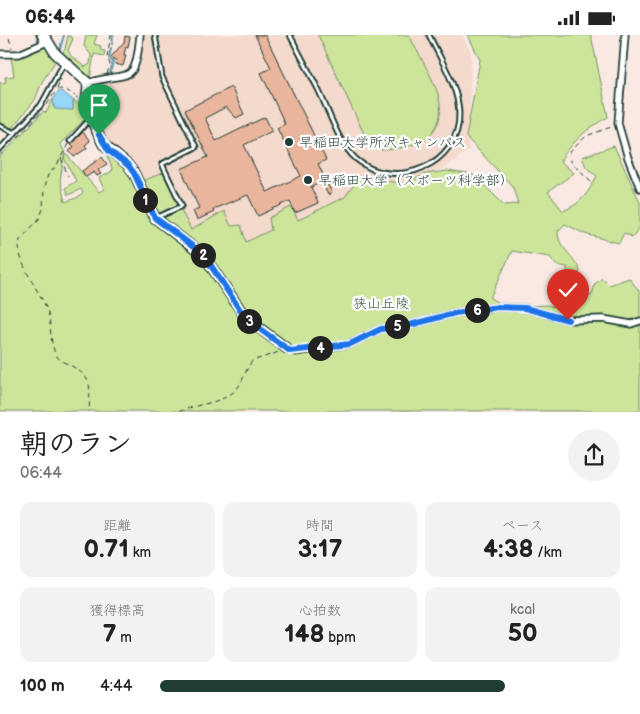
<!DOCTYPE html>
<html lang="ja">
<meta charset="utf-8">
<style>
:root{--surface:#fff;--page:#f2f2f2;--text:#222;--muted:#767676;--accent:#1f3d34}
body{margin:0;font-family:"Balsamiq Sans","Klee One",sans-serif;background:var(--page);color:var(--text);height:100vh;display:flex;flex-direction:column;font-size:19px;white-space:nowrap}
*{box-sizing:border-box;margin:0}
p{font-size:16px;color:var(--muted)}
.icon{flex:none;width:28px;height:28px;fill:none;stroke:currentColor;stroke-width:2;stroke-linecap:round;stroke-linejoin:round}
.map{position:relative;height:377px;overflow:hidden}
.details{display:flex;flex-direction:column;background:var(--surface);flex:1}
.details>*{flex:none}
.pin{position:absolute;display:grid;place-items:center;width:42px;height:42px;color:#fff;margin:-51px -21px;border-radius:50% 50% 50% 0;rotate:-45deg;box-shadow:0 0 5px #0007}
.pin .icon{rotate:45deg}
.km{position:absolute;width:25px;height:25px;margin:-12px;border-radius:50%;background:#222;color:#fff;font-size:14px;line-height:25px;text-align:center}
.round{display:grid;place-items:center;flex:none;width:52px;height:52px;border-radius:26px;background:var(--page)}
.headline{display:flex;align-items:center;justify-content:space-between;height:85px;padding:0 20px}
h1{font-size:28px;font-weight:600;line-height:38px}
.metrics{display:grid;grid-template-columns:repeat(3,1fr);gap:8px;height:85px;padding:5px 20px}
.metrics div{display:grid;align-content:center;border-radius:12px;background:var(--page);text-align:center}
.metrics b{font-size:25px;font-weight:600}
.metrics small{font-size:14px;font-weight:400}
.metrics p{font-size:14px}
ul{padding:0 20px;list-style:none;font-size:16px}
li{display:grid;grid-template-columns:80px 60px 1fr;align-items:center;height:38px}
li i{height:12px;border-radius:6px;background:var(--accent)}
.status{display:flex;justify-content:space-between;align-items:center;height:35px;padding:0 25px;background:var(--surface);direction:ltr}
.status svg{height:14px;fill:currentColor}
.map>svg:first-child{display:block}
.built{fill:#f4d9cd}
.green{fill:#cce59b;stroke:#769168}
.water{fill:#97d6f8;stroke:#6799aa}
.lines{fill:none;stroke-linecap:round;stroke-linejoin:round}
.stream{stroke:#6799aa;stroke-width:2}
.building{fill:#eab59d;stroke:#1f3d34}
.lane-casing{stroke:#1f3d34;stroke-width:7}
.street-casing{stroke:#1f3d34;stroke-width:9}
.secondary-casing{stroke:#1f3d34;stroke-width:12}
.path{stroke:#1f3d34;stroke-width:1;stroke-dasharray:5 4;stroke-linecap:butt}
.lane{stroke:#fff;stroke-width:3}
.street{stroke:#fff;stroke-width:5.5}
.secondary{stroke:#fff;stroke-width:9}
.route-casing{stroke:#fff;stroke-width:10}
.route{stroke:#1a73e8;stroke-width:6}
.poi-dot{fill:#1f3d34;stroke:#fff;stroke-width:2}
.labels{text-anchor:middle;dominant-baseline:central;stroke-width:4.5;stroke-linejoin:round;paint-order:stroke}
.poi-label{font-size:14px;fill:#1f3d34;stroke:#fff;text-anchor:start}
.park-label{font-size:14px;fill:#425f49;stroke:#fff}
</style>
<div class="status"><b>06:44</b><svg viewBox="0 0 49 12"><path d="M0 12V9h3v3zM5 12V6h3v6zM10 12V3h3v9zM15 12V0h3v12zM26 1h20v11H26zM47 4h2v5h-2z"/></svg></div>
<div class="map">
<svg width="640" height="377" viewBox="0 0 640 377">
<rect width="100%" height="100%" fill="#f9e9e2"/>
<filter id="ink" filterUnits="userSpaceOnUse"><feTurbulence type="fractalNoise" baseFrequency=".02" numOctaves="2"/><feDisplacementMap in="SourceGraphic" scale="10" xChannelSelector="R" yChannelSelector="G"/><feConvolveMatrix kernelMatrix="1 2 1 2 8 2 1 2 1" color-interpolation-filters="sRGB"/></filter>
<g filter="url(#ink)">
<polygon class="built" points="143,0 462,0 471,17 469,114 446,132 410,148 369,152 214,226 146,152 137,133 125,118 115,115 104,101 96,81 93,62 95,50 130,43 140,34"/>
<g class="green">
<polygon points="68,0 73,4 68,15 71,21 85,32 90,29 91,20 84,11 86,0 97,0 94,9 101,11 100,15 105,16 104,21 94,19 90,44 62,19 65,14"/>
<path d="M318 0H409C417 17 435 45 439 63 448 102 413 114 382 115L365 101Z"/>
<path d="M468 0H591L608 82C587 93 573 106 560 126L574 138 548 157 563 176C581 169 588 158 597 141L586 132 582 122 614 111 640 167V192L632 202 624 198 619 208 585 199 565 189 558 196C557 213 576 221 580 237L568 250 567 232 556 230 550 222 512 216 490 263 497 267 498 272 547 270 561 274 592 260 595 249 602 243 609 250 629 243 640 257V376H0V122L44 76 46 78 53 64 54 73 73 75V65L84 74 86 83 60 109 65 117 60 145 65 167 79 162 83 158 81 154 68 160 65 153 76 146 64 123 66 119 99 157 104 154 99 143 111 137 112 133 107 121 109 120 142 146 163 138 191 195 224 176 231 191 241 190 246 207 271 195 269 183 291 172 298 185C306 182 340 163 344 163L360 142 406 149 425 139 447 136 474 140 504 170 518 169 513 152 466 102 480 25Z"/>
<polygon points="45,11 56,25 42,47 35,65 12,93 0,89 0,48 6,47 5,42 14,41 11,22"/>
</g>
<path class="water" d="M61 56 73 65V75L55 74C52 67 53 59 61 56Z"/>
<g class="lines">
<g class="stream">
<polyline points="112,9 113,0"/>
<polyline points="60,14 64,0"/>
<polyline points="110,38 113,27 109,23 111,13"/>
</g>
</g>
<g class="building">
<polygon points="255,0 265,0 326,125 318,129 332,158 328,160 322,147 311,152 318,168 295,178 290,166 258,181 248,160 213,174 214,177 197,185 193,176 199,173 181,134 208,122 185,75 231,52 244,79 236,83 226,72 205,83 216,106 265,82 272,96 244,110 267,157 301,141 277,93 285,89 261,38 271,33"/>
<polygon points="125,1 130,2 128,12 126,11 124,20 126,20 123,31 115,29 116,25 111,22 124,7"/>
<polygon points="83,97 90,106 85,110 87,113 74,122 69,116 74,112 71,109"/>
<polygon points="102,122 107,129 98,135 101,139 97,141 94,137 86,142 82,136"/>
</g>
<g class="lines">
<g class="lane-casing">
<g id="lane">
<polyline points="39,0 43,9"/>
<polyline points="155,0 162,42 196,112 162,129 182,171 158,182"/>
<path d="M290 0C299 18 309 36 318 54 329 76 338 108 356 124 394 157 461 130 459 78 458 50 440 24 429 0"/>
<polyline points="0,91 15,98"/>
<polyline points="70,106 90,84"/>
<polyline points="0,114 41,70 64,28"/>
</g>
</g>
<g class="street-casing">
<g id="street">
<polyline points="625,0 618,88 628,123 640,153"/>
<polyline points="0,19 19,19 47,7"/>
<path d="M88 48C130 35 135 53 140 0"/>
<polyline points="286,313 295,317 350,309 381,294 410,290 455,278 498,272 525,273 568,285 603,284 631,289 640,286"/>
</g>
</g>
<g class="secondary-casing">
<polyline id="secondary" points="44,0 55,18 88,48 87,63 91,84 103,109 128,130 134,138 155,183 204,221 246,283 286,313"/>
</g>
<g class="path">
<polyline points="9,3 12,13"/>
<polyline points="107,39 110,29 107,22 111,0"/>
<polyline points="57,54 61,44"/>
<path d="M47 70C59 49 61 50 80 65"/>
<polyline points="18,102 43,75"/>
<path d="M68 109 57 130 48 140 44 152 43 174 39 184 20 205C14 225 40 256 47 275 52 289 49 307 56 320 59 325 63 327 68 329 94 343 90 350 89 377"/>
<polyline points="0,120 3,117"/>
<polyline points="61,123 68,141"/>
<polyline points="591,146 571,127 570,117 586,101 614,91"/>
<path d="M179 377C198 367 225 370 239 351 244 343 246 334 252 326L279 317"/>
</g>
<use href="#lane" class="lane"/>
<use href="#street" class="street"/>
<use href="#secondary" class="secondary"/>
</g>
</g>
<g class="lines" filter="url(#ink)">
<g class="route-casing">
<polyline id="route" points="99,100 109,116 128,130 134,138 155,183 204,220 246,284 290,316 350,309 381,294 410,290 455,278 498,272 525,273 568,285"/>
</g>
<use href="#route" class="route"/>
</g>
<g class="poi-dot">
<circle cx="289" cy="107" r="5"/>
<circle cx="308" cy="145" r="5"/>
</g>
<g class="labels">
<g class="poi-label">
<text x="299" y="107">早稲田大学所沢キャンパス</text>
<text x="318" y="145">早稲田大学（スポーツ科学部）</text>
</g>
<g class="park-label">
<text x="381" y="268">狭山丘陵</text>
</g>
</g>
</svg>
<div class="pin" style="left:99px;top:100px;background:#1e9e55"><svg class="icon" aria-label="arrive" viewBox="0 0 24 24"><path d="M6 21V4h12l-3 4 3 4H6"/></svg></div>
<div class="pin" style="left:568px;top:285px;background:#d93025"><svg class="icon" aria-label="check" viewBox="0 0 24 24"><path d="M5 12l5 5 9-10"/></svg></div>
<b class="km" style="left:145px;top:165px">1</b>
<b class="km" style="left:203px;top:220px">2</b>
<b class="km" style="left:249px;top:286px">3</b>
<b class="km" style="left:320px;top:313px">4</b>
<b class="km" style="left:397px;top:291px">5</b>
<b class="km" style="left:477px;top:275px">6</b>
</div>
<section class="details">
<div class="headline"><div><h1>朝のラン</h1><p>06:44</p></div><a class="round"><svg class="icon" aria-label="share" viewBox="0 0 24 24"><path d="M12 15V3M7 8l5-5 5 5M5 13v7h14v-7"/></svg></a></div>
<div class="metrics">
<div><p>距離</p><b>0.71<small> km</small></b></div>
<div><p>時間</p><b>3:17</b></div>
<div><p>ペース</p><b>4:38<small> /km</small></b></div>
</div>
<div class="metrics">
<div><p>獲得標高</p><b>7<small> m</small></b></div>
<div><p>心拍数</p><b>148<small> bpm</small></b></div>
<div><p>kcal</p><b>50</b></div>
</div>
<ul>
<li><b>100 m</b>4:44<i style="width:75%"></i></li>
</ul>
</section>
